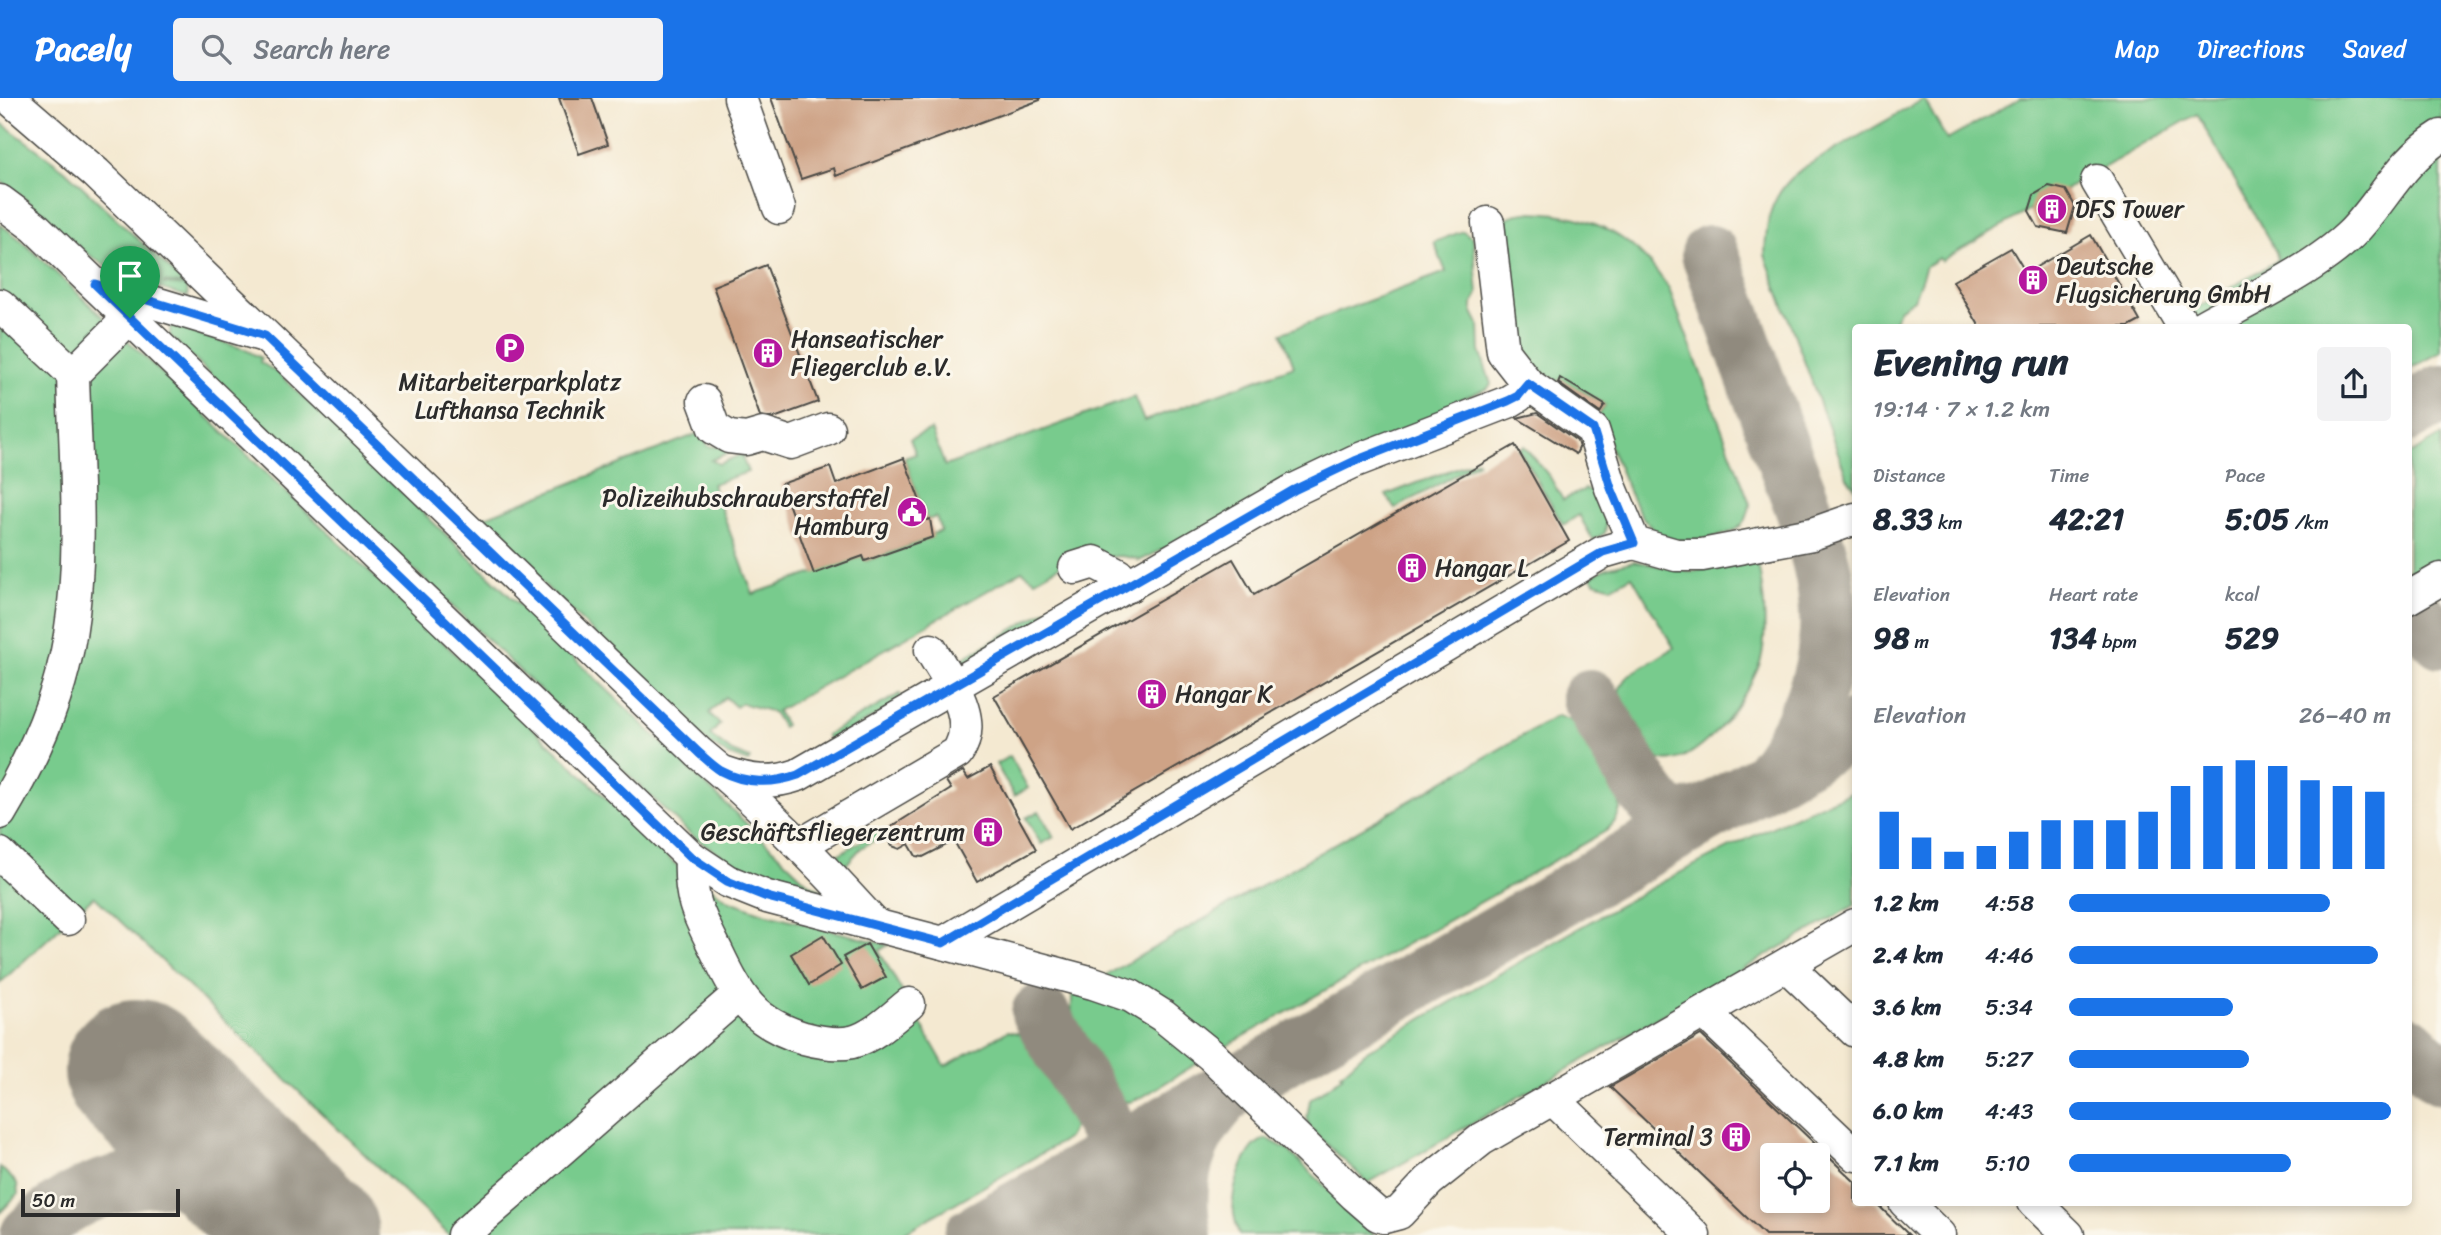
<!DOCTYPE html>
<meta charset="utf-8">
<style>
:root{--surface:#fff;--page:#f2f2f3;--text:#1f2937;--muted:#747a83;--accent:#1a73e8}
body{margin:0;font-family:Sriracha,sans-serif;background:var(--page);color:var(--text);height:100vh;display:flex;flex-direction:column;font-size:26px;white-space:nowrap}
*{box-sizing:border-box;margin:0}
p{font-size:23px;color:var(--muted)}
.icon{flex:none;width:38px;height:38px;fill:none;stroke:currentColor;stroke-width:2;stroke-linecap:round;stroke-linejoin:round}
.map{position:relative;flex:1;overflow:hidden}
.side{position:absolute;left:1852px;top:226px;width:560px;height:882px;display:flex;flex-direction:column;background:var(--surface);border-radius:7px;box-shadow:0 4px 10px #0003}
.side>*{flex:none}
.fabs{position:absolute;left:1760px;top:1045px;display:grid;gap:14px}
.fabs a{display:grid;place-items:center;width:70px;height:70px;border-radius:7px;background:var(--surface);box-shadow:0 4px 10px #0003;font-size:35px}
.scale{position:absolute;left:21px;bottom:18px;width:159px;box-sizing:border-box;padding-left:7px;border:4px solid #2b2b2b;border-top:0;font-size:19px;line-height:24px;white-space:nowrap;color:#2b2b2b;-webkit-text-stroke:5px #fbf7ec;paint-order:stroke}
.pin{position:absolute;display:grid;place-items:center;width:60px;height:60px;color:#fff;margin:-72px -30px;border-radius:50% 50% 50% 0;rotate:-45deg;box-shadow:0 0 7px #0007}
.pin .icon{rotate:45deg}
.round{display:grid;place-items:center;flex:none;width:74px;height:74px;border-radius:7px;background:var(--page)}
.head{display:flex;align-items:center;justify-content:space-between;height:119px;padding:0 21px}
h1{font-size:38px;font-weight:700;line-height:52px}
.figures{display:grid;grid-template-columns:repeat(3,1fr);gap:10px;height:119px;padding:7px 21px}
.figures div{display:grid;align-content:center}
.figures b{font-size:30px;font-weight:700}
.figures small{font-size:19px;font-weight:400}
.figures p{font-size:19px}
.chart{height:196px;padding:14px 21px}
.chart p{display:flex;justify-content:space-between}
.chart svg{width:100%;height:126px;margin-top:7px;stroke:var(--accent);stroke-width:6}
ul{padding:0 21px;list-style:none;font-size:23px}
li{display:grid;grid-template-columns:112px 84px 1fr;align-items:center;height:52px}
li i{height:18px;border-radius:9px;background:var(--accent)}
header{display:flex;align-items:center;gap:42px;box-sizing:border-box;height:98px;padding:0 35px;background:var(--accent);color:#fff}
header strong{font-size:33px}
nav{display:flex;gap:38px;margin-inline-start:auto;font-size:24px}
.search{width:490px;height:63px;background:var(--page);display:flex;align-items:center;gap:18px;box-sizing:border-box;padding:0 24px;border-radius:7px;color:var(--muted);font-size:26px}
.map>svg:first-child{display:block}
.green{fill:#78cb8d;stroke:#527b5c;stroke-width:2}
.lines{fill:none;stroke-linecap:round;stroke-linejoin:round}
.taxiway{stroke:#908a7e;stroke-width:58}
.runway{stroke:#908a7e;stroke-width:144}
.building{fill:#cea386;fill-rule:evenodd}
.minor-casing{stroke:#494844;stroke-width:35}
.minor{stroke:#fff;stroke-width:32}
.route-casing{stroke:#fff;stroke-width:14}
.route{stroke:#1a73e8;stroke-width:9}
.labels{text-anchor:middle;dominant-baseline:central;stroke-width:6;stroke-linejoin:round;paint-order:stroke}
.poi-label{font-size:24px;fill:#2b2b2b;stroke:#fbf7ec;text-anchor:start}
</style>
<header>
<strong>Pacely</strong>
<div class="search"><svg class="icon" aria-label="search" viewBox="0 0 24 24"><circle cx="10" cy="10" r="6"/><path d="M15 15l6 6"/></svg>Search here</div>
<nav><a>Map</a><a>Directions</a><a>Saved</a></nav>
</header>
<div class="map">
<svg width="2441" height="1137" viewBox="0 0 2441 1137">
<rect width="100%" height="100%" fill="#fbf7ec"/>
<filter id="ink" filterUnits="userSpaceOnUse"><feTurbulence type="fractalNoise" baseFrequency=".0143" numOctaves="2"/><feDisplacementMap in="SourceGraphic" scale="14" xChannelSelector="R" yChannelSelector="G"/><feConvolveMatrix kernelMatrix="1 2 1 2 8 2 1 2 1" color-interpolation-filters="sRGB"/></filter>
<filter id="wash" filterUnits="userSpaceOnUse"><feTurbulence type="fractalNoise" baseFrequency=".00686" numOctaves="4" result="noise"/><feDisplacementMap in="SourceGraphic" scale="28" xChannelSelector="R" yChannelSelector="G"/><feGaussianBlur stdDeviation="1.57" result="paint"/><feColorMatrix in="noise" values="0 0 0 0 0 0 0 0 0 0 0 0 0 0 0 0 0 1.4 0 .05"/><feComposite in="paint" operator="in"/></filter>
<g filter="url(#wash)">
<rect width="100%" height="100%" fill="#f4e9d1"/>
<g class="green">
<path d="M2021 0H2441V254L2408 272V229H2164L2278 162 2276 154 2197 16 1941 163 1939 160 1926 168 1914 201 1899 211 1893 229H1855V390L1847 379 1765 157C1766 118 1772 94 1803 70L1924 1 1947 42Z"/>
<path d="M0 24 65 72 185 186 164 184V186L187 188 188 199C151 188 114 177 84 153 55 131 32 102 0 83Z"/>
<path d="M1532 114C1594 116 1636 139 1669 191L1750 406C1748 426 1738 433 1719 438 1663 452 1646 435 1625 384 1616 363 1607 341 1598 319L1605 307 1561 281 1558 284C1549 278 1539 273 1532 265 1506 233 1507 167 1502 127 1507 115 1521 116 1532 114Z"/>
<path d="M0 126 21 142 103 219 674 765 730 803 764 815 888 847 879 853 945 968 1008 933C1019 935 1028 939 1036 948 1045 958 1074 1007 1075 1020 1075 1027 1072 1033 1068 1040L900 1137H449L94 798 0 885Z"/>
<polygon points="1463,133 1473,140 1478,196 1472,207 1472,212 1479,226 1480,253 1491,286 1487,291 1460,301 1461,307 1139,463 1137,461 1121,458 1071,462 1035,482 1022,473 777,613 785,627 782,629 773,614 741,605 736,609 725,599 709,615 720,626 710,637 732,654 750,661 748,664 726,656 705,642 477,422 702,334 708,348 737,351 711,362 719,366 754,351 766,351 742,359 748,374 712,386 753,496 863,458 866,463 932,439 932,436 941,433 936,419 927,422 904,360 916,356 910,341 931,332 945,368 1134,299 1144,323 1294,268 1282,235 1446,174 1434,144"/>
<path d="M174 228 244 251 261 260 260 264 278 275 807 784 824 794 821 797C766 781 737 770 690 736L170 238V229Z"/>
<polygon points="2441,338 2441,470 2421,475 2408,472 2408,357"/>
<polygon points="1524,348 1550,379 1563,402 1585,391 1593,393 1607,422 1605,435 1593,442 1579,417 1563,427 1519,351"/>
<polygon points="1477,362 1478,364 1395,411 1386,397"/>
<path d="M1757 460C1763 491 1768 525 1762 557 1756 590 1690 687 1651 657L1618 601 1620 590 1629 577 1674 550 1632 478 1612 489 1594 484 1590 478 1607 470 1634 463 1690 474Z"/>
<polygon points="1072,497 1076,503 958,570 948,569"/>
<polygon points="900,596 903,602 830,644 826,637"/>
<path d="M1557 618C1563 620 1568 621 1573 624 1587 635 1622 692 1620 710 1619 720 1613 726 1606 733L1211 957 1142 999 1130 1004 1122 1003 1106 996 1071 934 1072 897Z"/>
<polygon points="1010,658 1028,690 1014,698 996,666"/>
<path d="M1855 693V807L1368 1085 1309 1029 1307 1019 1310 1002 1343 978 1341 976 1365 954C1525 862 1683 762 1855 693Z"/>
<polygon points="1039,713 1054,739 1041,746 1026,720"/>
<polygon points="879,733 882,738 861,750 844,769 832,760"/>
<path d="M1268 1041 1287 1051 1375 1137H1239C1236 1127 1233 1115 1233 1105 1233 1087 1247 1042 1268 1041Z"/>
<polygon points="0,1069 17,1085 18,1096 0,1115"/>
</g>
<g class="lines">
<g class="taxiway">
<path d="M1710 156C1732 217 1755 279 1777 340 1813 437 1854 513 1808 615 1798 637 1786 659 1770 678"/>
<polyline points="2408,315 2441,296"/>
<polyline points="2408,510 2441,541"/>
<path d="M1590 600C1606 625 1644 702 1666 715 1678 722 1691 720 1704 717"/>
<polyline points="1040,915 1170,1137"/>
<polyline points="2408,946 2441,977"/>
<path d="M1012 1121C1059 1106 1103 1116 1146 1137"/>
<path d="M29 1137C83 1081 168 1065 240 1093 260 1101 278 1114 296 1126"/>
<polyline points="973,1137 1855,631"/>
<path d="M1183 1137C1172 1080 1186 1037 1226 996"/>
</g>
<polyline class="runway" points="136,973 307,1137"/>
</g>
<g id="blocks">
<g class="building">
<polygon points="559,0 592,0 608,46 579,56"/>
<polygon points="771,0 1040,0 1040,2 836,78 834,70 801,81"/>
<polygon points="2049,88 2066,92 2075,108 2067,135 2038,129 2029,113 2034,97"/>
<polygon points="2091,137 2140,223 2129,229 1980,229 1953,183 2011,150 2026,175"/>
<polygon points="766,167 818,304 774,320 760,318 713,188"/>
<polygon points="1560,280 1605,307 1600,315 1558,285"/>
<polygon points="1537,315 1577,343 1579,350 1576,356 1517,320"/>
<polygon points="1515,347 1569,443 1070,731 994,598 1233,461 1254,497"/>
<polygon points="904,360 927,422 930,421 933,439 865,463 863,458 814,476 781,386 830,369 836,386"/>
<polygon points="990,669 1036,751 977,784 954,743 923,759 916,758 909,746 900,751 892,748 883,734 951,691 946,683 963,673 968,681"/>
<polygon points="823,837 841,867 809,887 791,856"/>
<polygon points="867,846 886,879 862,892 843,859"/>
<path d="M1701 937 1855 1084V1104H1875L1909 1137H1765L1610 989ZM1773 1057H1818V1102H1773Z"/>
</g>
</g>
</g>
<g filter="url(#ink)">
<use href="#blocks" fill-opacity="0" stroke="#494844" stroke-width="2"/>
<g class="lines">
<g class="minor-casing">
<g id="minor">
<path d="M9 0 96 75 699 655C764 708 821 767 877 829"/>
<polyline points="740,0 779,110"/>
<polyline points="2097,83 2184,229"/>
<polyline points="0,103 35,129 691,759 727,783 767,799 943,845 1603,454 1634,445"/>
<polyline points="1488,125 1503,254 1528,286 1593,332 1611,390 1634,445 1676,457 1702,457 1812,436 1855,421"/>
<polyline points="99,188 261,237"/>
<polyline points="0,207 73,276 129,220"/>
<path d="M2201 229C2247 203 2314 172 2351 136 2383 104 2399 64 2441 38"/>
<polyline points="704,303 714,330 729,339 746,341 763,336 791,345 828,331"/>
<polyline points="1075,470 1094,464 1119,477 1129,488"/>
<polyline points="2408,500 2441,481"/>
<path d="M726 675C751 684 772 686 798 677L1294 392 1355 363 1508 304 1518 298 1528 286"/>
<path d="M0 715C33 660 60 601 70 537 84 451 75 363 73 276"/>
<path d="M802 746 957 655C981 621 948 582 931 552"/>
<polyline points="0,756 68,821"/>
<path d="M691 759C689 802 698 816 717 854 739 900 753 925 804 940 819 944 837 947 852 944 873 939 893 919 909 906"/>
<polyline points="943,845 1093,885 1131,898 1163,918 1211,957 1355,1097 1378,1117 1384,1119 1399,1115 1429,1083 1482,1041 1855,827"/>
<polyline points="1786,867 1855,933"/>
<polyline points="1704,914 1855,1057"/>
<polyline points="1552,1000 1694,1137"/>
<polyline points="1905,1104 1939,1137"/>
<polyline points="2034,1104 2068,1137"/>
<polyline points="463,1137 739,896"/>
</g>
</g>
<use href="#minor" class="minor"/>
</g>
</g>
<g class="lines" filter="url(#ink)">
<g class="route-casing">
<path id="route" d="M95 186 265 238 699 655C706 661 713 668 721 673 745 686 773 686 798 677L1294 392 1355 363 1508 303 1518 298 1528 286 1593 331 1611 390 1634 445 1603 454 943 845 767 799 727 783 691 759Z"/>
</g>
<use href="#route" class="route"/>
</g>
<defs>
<g id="building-disc" transform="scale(1.575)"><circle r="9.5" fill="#b5179e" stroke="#fbf7ec"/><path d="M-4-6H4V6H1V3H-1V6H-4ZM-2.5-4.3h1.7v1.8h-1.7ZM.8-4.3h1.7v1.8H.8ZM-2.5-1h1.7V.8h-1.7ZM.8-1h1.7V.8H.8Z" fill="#fff"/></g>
<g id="parking-disc" transform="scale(1.575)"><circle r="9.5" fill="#b5179e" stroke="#fbf7ec"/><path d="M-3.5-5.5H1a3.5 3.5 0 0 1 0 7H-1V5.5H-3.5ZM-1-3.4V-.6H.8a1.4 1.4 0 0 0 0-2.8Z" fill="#fff"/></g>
<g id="civic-disc" transform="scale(1.575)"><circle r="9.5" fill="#b5179e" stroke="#fbf7ec"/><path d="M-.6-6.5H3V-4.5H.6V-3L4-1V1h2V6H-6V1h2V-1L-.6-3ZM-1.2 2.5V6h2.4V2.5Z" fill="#fff"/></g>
</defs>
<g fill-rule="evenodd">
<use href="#building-disc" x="2052" y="111"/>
<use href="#building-disc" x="2033" y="182"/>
<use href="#parking-disc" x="510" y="250"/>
<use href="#building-disc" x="768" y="255"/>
<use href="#civic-disc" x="912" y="414"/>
<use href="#building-disc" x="1412" y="470"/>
<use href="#building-disc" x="1152" y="596"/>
<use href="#building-disc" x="988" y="734"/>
<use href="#building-disc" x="1736" y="1039"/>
</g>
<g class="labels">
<g class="poi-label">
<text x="2075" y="111">DFS Tower</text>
<text x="2056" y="168">Deutsche<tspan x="2056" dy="28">Flugsicherung GmbH</tspan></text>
<text x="791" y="241">Hanseatischer<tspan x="791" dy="28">Fliegerclub e.V.</tspan></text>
<text x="510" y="284" text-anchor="middle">Mitarbeiterparkplatz<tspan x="510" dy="28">Lufthansa Technik</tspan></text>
<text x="889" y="400" text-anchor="end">Polizeihubschrauberstaffel<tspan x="889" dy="28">Hamburg</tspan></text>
<text x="1435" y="470">Hangar L</text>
<text x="1175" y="596">Hangar K</text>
<text x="965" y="734" text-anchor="end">Geschäftsfliegerzentrum</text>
<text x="1713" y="1039" text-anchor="end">Terminal 3</text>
</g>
</g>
</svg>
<div class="fabs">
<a><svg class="icon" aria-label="locate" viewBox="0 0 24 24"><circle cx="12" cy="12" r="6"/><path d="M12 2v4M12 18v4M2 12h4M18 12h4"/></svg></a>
</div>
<div class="scale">50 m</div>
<div class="pin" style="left:130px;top:220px;background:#1e9e55"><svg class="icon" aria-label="arrive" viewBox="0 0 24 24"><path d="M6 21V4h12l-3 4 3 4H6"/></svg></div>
<section class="side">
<div class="head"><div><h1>Evening run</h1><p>19:14 · 7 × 1.2 km</p></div><a class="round"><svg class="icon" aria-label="share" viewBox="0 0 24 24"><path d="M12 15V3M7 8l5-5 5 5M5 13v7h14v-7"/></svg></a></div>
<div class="figures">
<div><p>Distance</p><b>8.33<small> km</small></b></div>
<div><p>Time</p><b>42:21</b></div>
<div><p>Pace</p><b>5:05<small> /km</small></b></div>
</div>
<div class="figures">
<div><p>Elevation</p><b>98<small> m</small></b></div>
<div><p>Heart rate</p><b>134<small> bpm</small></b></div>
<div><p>kcal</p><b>529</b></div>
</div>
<div class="chart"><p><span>Elevation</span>26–40 m</p>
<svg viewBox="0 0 160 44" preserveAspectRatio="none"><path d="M5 44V24M15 44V33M25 44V38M35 44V36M45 44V31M55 44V27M65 44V27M75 44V27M85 44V24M95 44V15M105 44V8M115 44V6M125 44V8M135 44V13M145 44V15M155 44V17"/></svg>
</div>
<ul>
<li><b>1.2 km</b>4:58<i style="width:81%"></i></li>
<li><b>2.4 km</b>4:46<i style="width:96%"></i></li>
<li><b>3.6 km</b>5:34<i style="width:51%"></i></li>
<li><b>4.8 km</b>5:27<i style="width:56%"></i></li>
<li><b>6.0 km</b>4:43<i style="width:100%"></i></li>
<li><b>7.1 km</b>5:10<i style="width:69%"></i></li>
</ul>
</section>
</div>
